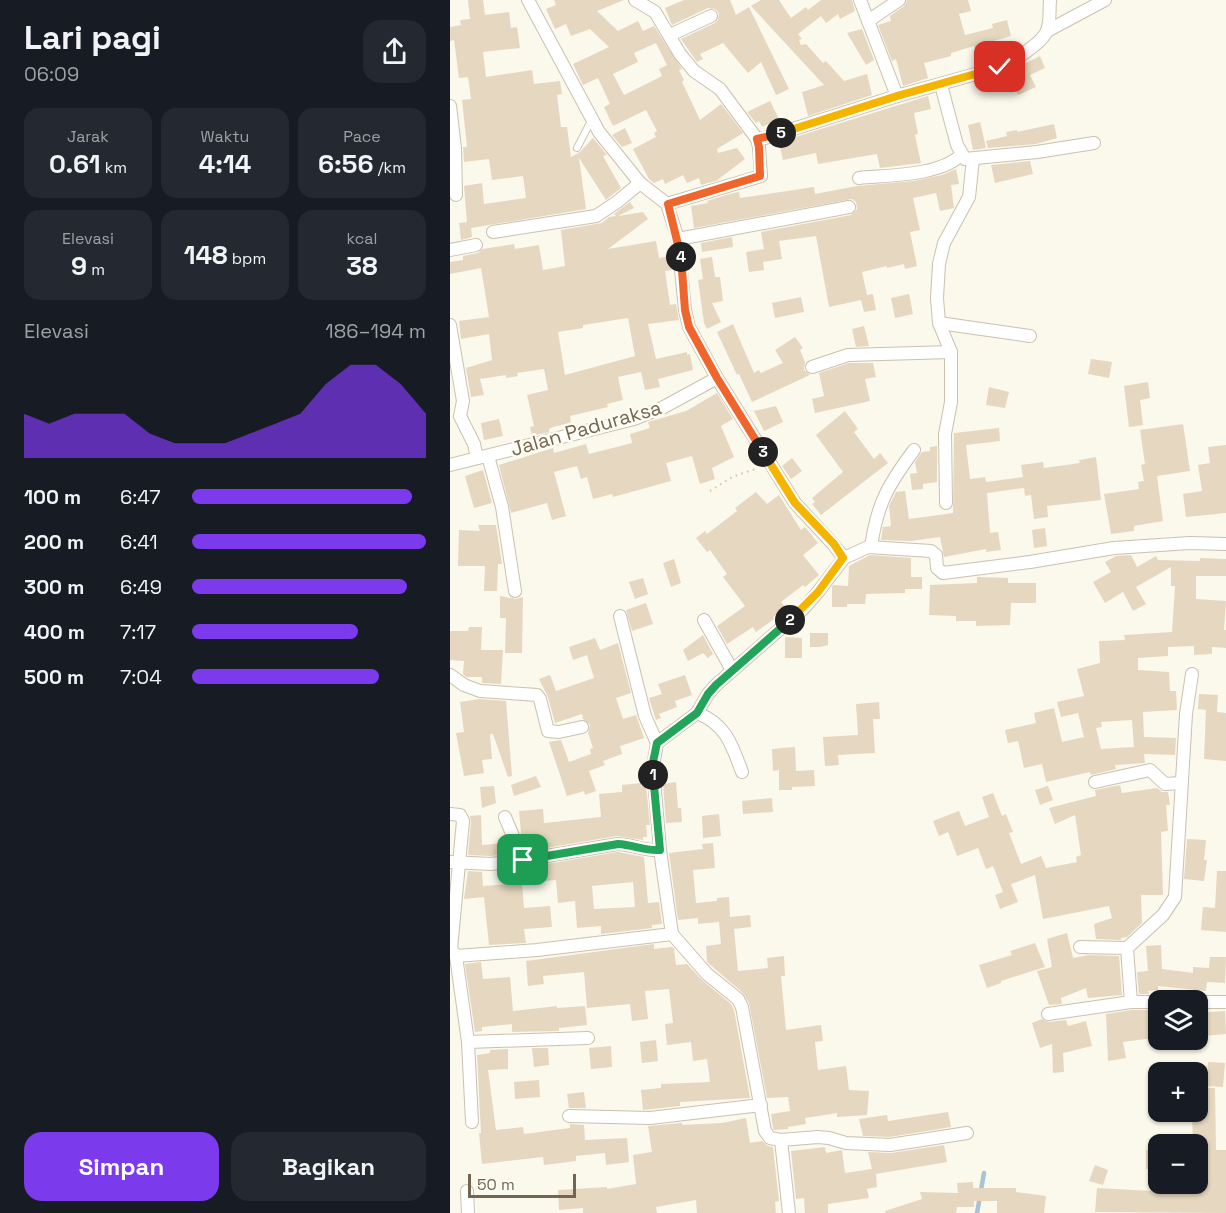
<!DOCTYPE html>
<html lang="id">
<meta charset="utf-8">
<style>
:root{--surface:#171b24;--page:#242831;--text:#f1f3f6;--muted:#9ea1a6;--accent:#7c3aed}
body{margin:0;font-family:"Space Grotesk",sans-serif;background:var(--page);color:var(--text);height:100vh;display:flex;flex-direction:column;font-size:22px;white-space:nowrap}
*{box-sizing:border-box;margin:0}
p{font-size:20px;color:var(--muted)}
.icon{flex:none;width:33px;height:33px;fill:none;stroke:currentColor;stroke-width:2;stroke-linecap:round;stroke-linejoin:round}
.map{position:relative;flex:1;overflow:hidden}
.sheet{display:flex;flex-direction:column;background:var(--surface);width:450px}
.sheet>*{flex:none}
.tools{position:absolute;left:698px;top:990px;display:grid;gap:12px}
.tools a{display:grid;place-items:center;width:60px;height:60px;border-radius:12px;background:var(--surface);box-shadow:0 2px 4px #0004;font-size:30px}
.scale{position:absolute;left:18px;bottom:15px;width:108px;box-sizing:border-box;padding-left:6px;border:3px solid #746551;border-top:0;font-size:16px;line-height:21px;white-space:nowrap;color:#746551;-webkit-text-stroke:4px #fdfcf2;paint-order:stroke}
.pin{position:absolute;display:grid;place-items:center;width:51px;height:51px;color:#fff;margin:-26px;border-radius:12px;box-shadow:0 3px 9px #0006}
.km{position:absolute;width:30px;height:30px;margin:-15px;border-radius:50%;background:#222;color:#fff;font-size:16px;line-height:30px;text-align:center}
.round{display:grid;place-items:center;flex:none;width:63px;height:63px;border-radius:18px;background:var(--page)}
.summary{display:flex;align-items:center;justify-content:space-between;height:102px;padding:0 24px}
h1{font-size:33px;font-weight:800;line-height:45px}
.stats{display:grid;grid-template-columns:repeat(3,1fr);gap:9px;height:102px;padding:6px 24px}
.stats div{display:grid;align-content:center;border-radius:15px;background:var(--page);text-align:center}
.stats b{font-size:26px;font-weight:800}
.stats small{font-size:16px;font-weight:400}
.stats p{font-size:16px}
.chart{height:168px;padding:12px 24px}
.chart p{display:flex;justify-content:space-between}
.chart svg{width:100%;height:108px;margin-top:6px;fill:var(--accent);opacity:.7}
.action{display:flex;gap:12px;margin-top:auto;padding:12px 24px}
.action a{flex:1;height:69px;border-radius:18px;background:var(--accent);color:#fff;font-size:24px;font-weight:800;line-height:69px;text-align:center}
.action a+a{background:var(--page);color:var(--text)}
ul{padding:0 24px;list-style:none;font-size:20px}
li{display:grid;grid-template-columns:96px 72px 1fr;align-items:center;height:45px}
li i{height:15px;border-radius:8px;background:var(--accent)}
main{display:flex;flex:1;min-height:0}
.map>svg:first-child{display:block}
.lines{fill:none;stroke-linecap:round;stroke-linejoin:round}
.stream{stroke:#aac3d3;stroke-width:4.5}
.building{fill:#e6d8c0;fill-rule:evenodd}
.lane-casing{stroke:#cac1b0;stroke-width:8}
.street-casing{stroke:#cac1b0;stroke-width:14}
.path{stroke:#d2c3a9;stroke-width:2;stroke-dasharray:1.5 4.5;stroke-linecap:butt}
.lane{stroke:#fff;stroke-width:6}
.street{stroke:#fff;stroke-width:12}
.split-1-casing{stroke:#fff;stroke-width:12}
.split-2-casing{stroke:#fff;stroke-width:12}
.split-3-casing{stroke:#fff;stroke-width:12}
.split-4-casing{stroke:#fff;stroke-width:12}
.split-5-casing{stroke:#fff;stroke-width:12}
.split-6-casing{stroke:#fff;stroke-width:12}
.split-1{stroke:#22a559;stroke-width:8}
.split-2{stroke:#22a559;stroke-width:8}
.split-3{stroke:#f5b400;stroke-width:8}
.split-4{stroke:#f0652b;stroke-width:8}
.split-5{stroke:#f0652b;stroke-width:8}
.split-6{stroke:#f5b400;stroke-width:8}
.labels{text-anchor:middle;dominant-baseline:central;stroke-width:5;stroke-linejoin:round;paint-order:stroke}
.street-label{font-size:20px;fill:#746551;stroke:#fdfcf2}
</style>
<main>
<section class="sheet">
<div class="summary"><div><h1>Lari pagi</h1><p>06:09</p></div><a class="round"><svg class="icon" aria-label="share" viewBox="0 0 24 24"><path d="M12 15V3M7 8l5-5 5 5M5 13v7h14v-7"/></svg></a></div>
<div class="stats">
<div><p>Jarak</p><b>0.61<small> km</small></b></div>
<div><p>Waktu</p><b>4:14</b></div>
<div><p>Pace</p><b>6:56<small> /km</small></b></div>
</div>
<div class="stats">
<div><p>Elevasi</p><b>9<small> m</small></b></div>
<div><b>148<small> bpm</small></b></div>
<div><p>kcal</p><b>38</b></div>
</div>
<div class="chart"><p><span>Elevasi</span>186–194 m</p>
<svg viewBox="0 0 160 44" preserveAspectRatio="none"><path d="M0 44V26L10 30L20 26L30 26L40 26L50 34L60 38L70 38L80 38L90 34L100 30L110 26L120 14L130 6L140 6L150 14L160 26V44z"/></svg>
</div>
<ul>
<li><b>100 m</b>6:47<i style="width:94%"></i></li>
<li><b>200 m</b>6:41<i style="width:100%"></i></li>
<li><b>300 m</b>6:49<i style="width:92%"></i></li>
<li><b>400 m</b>7:17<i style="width:71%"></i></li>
<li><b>500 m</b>7:04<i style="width:80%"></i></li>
</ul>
<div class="action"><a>Simpan</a><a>Bagikan</a></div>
</section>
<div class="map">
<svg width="776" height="1213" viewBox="0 0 776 1213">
<rect width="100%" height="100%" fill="#fbf8ec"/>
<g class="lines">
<polyline class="stream" points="527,1213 534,1173"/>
</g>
<g class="building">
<polygon points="18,0 33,0 35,15 59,12 61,28 67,27 70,48 33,52 36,77 82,70 84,84 110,81 112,94 107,95 111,127 117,127 121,157 130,152 143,138 157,155 153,156 171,188 162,195 156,200 129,158 136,209 21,228 22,237 11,240 9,223 17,222 14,186 32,183 34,204 76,198 73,176 42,180 39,159 14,162 13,147 17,147 12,100 21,99 18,77 9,78 4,40 0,41 0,27 11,25 10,20 20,19"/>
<path d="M104 0H174L147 11 168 31 188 21 193 31 204 26 232 69 229 70 234 80 232 82 250 120 271 104 293 133 267 149 268 153 287 148 295 159 266 181 251 185 249 178 237 183 233 175 215 184 213 179 204 183 199 179 183 149 206 137 204 133 207 131 196 110 163 126 154 107 160 104 148 78 133 85 123 64 159 47 140 29 121 36 116 24 105 29 96 9 106 5ZM206 43 217 65 209 69 212 76 174 95 163 74 188 62 184 53Z"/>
<polygon points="234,0 280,0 286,15 299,7 339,89 326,95 311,62 298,73 273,43 250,54 253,59 247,62 231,39 265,23 268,20 269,13 265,9 258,8 222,25 215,8"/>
<polygon points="311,0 329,0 341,18 356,7 358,10 371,0 402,0 405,11 390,19 388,14 376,23 371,16 348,34 352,39 349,40 351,45 356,44 373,63 376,61 394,81 417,74 422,95 358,116 352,92 374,85 301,6"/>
<polygon points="457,0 518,0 521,11 509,14 515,35 543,28 542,24 557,20 561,36 543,41 544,48 526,53 524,46 501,53 501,56 474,63 478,78 453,86 446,59 442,61 428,25 441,21 440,16 454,6"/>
<polygon points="412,29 424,60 416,65 397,33"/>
<polygon points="590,56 595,68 580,75 586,87 568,95 557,73"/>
<polygon points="478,96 481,109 464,113 468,134 465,135 471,163 430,168 427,154 368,164 366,153 333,160 329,142"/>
<polygon points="320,101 329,119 312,127 309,121 306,123 297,112"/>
<polygon points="530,122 536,148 523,150 518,125"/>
<polygon points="604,124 607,138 586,144 538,148 536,141 557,136 556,132 567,130 567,132"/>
<polygon points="175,128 182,143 172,147 162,135"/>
<polygon points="580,161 583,174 545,183 541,165"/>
<polygon points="506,169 509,184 501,185 504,208 490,211 486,193 463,198 470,230 460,232 467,266 455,269 454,264 437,268 437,266 412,272 417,295 423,294 426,310 414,312 411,300 379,307 366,236 329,241 332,259 313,262 314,270 299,272 296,252 314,249 311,232 401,215 407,209 406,202 402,199 244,228 241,206 258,203 257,201 283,193 289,192 290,198 364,187 365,194 407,186 464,181 492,175"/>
<path d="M180 202 184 208 168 216 193 212 198 219 158 249 206 241 209 258 220 256 222 270 215 271 220 305 226 304 229 320 198 324 206 359 237 352V355L240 354 243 370 208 379 210 387 195 390 191 372 168 377 173 400 157 404 158 407 120 416 121 423 103 427 99 429V432L82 436 80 427 84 426 77 395 98 390 94 369 67 373 68 376 56 378V375L30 379 34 395 21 397 16 368 42 360 39 334 11 339 9 321 39 317 31 268 0 274V262L13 260V256L28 253 33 249 64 244 65 249 89 245 93 270 115 266 111 230 152 223 159 217 166 216 164 214ZM178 318 185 356 115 375 108 332 133 328V325Z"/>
<polygon points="282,237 283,247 252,252 251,243"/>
<polygon points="262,257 265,277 270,277 273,301 262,303 271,322 257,329 254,323 248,280 253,279 250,259"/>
<polygon points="459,294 463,314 445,318 441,298"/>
<polygon points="351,297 354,312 325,318 322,303"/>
<polygon points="283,324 304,373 309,370 311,373 333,363 325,350 345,337 353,348 350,350 355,362 354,370 360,375 302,402 289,374 287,375 267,332"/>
<polygon points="414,326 419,346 406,347 402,329"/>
<polygon points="641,359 662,362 659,378 638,374"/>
<polygon points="399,363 423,363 426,377 415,379 420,401 365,413 362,399 374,396 369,373"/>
<polygon points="698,382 700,398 690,400 693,425 679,427 674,386"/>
<polygon points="539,387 559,392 555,408 536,405"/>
<polygon points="267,393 283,419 271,426 284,457 262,468 265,479 250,484 242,456 216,463 221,481 163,497 162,494 143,499 137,477 131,479 127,466 104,472 116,516 102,520 97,503 61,513 49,465 103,448 104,453 136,444 139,454 182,443 180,434 200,428 198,422 236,411"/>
<polygon points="326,406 333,422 314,431 304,411"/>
<polygon points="395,411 408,429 404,432 424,459 430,453 438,463 371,515 362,504 365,502 362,498 393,472 366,435"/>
<polygon points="49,419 53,436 34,440 31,423"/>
<polygon points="733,424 740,471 707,476 713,521 684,526 684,531 661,534 654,494 689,489 688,482 694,481 691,465 695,464 690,430"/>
<polygon points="549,428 550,441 516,445 520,479 535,477 536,482 573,477 571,465 593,462 594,468 630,463 629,460 646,457 651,500 597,506 598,517 584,519 581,495 575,496 574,488 537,493 540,533 548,532 551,550 536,552 536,549 494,557 490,537 461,541 431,540 433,527 441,526 439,506 446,492 455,491 459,519 503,513 504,433"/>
<polygon points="776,445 776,513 736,517 733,494 752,491 748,465 760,463 758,447"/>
<polygon points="487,446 487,482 473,484 473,489 462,490 460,474 467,473 465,462 472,452 480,451 480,447"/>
<polygon points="342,458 352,471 341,479 332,466"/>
<polygon points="33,470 42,503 24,508 15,476"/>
<polygon points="306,492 317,504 329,495 351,530 355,527 368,543 353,555 369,575 355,587 353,585 331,602 336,608 323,617 324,619 306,632 303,627 277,644 267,626 295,606 273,577 277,574 260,550 257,552 246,538 255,531 257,534 287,511 285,508"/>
<polygon points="28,525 46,525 52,564 48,564 47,591 34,591 35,566 8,566 9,530 30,531"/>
<polygon points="595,528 597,546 584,548 582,530"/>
<polygon points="420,555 461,558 461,577 472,577 472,589 455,589 455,593 416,594 415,604 397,604 397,607 382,607 382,587 383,585 398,586 399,566"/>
<path d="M681 555 687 567 706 556 708 560 750 561V558L776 559V576H746V599L776 601 774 630H776V648L762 647V654L744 655V646L718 647V656L688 658V670L719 672 720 691H726L727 710 693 712 694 737 726 738 725 755 694 754 695 763 665 765 666 769 641 775 640 772 596 782 592 764 574 768 568 741 558 743 555 730 586 723 584 713 604 708 612 742 634 737 628 713 611 717 607 702 634 696 627 669 650 663 649 641 675 640 674 635 722 632 725 586H721V567L686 587 696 604 683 611 673 592 655 603 643 582 661 572 655 562 666 556ZM682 720 684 747 651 749 646 728 652 727 651 722Z"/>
<polygon points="224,559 231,583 221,587 213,563"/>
<polygon points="527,577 558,578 558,583 586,583 586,603 561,603 560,625 526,626 526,621 506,621 506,616 479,615 480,585 527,583"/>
<polygon points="193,578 198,594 185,599 179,582"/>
<polygon points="50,596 66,599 73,597 72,653 55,653 56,618 50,618"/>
<polygon points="196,603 203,624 182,631 176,610"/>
<polygon points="19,627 32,627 31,650 53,650 51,684 32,683 32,677 16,677 13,674 14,661 0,660 0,631 18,631"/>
<polygon points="360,633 378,633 378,645 370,647 360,647"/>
<polygon points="253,635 263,654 258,658 253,653 238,661 233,650"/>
<polygon points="335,637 352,638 352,658 335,658"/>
<polygon points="145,638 150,650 168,643 181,693 166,698 173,719 186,715 194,738 170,746 172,754 153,761 155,765 139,771 146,791 135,795 134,791 117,796 99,742 111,740 119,762 141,754 140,749 143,748 138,733 140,725 133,719 132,714 105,723 98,697 89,679 100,675 106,691 144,678 137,655 123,660 119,647"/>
<polygon points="235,675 242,695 225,701 227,707 209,714 211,718 206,720 199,698 212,694 208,684"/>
<polygon points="749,694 768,695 767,712 776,713 776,761 754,759 756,710 748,709"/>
<polygon points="29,699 56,701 62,776 58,777 43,734 40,734 42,759 32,760 34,773 14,776 6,733 14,732 10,702"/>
<polygon points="429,702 430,719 423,719 425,753 388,755 389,765 375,766 373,737 408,735 406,704"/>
<polygon points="345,747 346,771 364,770 365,786 342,787 342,790 329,790 329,770 323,771 322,749"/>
<polygon points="86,776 91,787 64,796 61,785"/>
<polygon points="226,782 228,808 231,808 232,822 216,823 213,784"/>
<polygon points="191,783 191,786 196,785 200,825 196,825 197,837 193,837 193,840 167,836 78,851 71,833 69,811 93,809 94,823 151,817 149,794 172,792 172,785"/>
<polygon points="670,785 672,793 707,788 712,792 718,792 720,805 716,805 718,831 711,832 713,895 691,895 692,923 677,937 671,938 671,940 646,939 644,924 662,918 659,906 593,919 585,875 561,884 568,902 550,909 545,895 553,892 543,866 536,869 528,848 507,856 498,832 489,836 483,821 509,811 515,826 539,817 532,797 543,793 552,816 556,814 563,832 559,833 571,864 591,856 596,868 627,862 626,857 631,855 625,815 605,824 599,808 646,796 645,790"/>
<polygon points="44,786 46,803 32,808 30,787"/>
<polygon points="598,786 603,800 590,805 585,790"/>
<polygon points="322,798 323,812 293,814 292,801"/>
<polygon points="269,814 271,836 253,838 252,816"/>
<polygon points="31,815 32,845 57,843 61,853 41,856 18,855 21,822 20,816"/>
<polygon points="737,839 756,840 754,860 757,860 754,881 734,879"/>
<polygon points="263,843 265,868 243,870 246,903 267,901 267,898 279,897 280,917 300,915 301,927 284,929 288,971 318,968 317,958 334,956 335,976 331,976 336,1030 371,1025 373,1041 365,1042 368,1070 396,1066 399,1090 419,1091 417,1115 387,1117 387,1113 355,1118 356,1124 338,1127 338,1129 324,1130 323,1128 321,1114 340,1111 338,1097 317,1098 299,1003 293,993 257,962 256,946 271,944 269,922 248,924 248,918 228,920 219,853 253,849 252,844"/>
<path d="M168 852 194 857 198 903 209 902 212 924 202 925V928L151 934V926L127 928 125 901 108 903 106 880 80 882 79 867ZM183 882 185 907 144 909 142 886Z"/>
<polygon points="18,871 32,872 33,886 72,883 74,908 100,906 102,927 74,929 76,943 39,945 34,897 14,899"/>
<polygon points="767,871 776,871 776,932 751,930 753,907 765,908"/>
<polygon points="617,933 623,958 639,955 669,956 672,995 638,998 636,988 611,998 612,1004 599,1005 587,971 602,967 597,939"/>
<polygon points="585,943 595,967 551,981 551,983 537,988 529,965 562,955 560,951"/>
<polygon points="204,944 204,949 222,947 224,949 226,965 237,964 252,980 281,1004 284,1010 300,1098 230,1102 230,1106 193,1110 191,1090 211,1088 211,1084 260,1082 257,1059 243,1061 241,1042 217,1045 215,1024 223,1023 219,989 195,991 198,1019 182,1021 180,1004 137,1008 134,972 93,976 94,984 78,986 76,961"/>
<polygon points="711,945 712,969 743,973 743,967 759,968 760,957 776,957 775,983 757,982 756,991 708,986 708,990 698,991 699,994 689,994 687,972 698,971 696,946"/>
<polygon points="31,962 33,979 60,977 63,1011 107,1006 107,1008 135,1006 137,1025 109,1028 109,1031 62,1032 62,1024 32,1027 32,1031 25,1032 15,964"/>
<polygon points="682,1010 700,1010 703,1038 673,1042 676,1058 658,1061 656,1014"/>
<polygon points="775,1011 776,1034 752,1036 749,1013"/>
<polygon points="592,1019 599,1022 616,1020 618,1026 636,1021 642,1046 613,1053 614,1072 603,1073 602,1044 590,1048 582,1023"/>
<polygon points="206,1040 208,1061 192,1063 190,1042"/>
<polygon points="161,1046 162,1067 141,1069 139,1048"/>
<polygon points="82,1048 98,1048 99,1065 84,1067"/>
<polygon points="58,1049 58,1069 38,1070 46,1130 73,1127 74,1134 120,1128 120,1124 134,1125 135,1140 177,1138 179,1162 156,1165 155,1153 126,1156 126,1161 94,1165 93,1157 32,1164 29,1133 31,1133 27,1055 40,1053 40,1050"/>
<polygon points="758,1062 775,1063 773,1087 756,1086"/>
<polygon points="89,1080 90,1097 65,1099 64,1082"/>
<polygon points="747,1088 765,1088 766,1150 776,1150 776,1213 645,1212 647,1188 702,1191 702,1184 747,1184 747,1144 743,1144 742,1112 747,1112"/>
<polygon points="134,1092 136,1108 119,1108 117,1094"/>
<polygon points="498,1112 501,1127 440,1137 413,1136 409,1119 437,1115 438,1121"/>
<polygon points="296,1118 300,1143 312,1141 318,1146 323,1147 329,1201 325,1202 326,1213 247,1213 246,1200 206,1207 207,1213 133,1213 133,1208 109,1210 108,1190 157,1187 157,1189 186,1184 183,1155 202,1152 198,1126 232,1123 232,1125 272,1123"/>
<polygon points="494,1145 497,1162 426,1174 427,1187 417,1189 419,1198 378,1204 378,1213 355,1213 354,1198 346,1199 341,1151 375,1147 376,1153 392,1150 395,1173 422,1169 418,1152 441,1153"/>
<rect x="696" y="1150" width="12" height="19"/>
<polygon points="645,1165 658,1170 653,1185 639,1181"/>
<polygon points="523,1182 523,1188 566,1188 566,1192 596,1196 594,1213 547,1213 547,1201 524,1201 524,1207 507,1207 506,1213 436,1213 435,1211 472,1199 470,1192 508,1193 507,1183"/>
</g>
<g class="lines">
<g class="lane-casing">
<polyline id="lane" points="127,148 142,119"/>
</g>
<g class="street-casing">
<g id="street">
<polyline points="78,0 149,132 190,183 217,204 228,239 235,310 239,327 267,378 345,503 383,544 394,558"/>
<polyline points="185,0 205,12 230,54 244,71 270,89 307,139 309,147 311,176 217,204"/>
<polyline points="410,0 447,96"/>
<polyline points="418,21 449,0"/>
<polyline points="597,31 655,0"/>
<polyline points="220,35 261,16"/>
<polyline points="491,85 507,145 515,159 587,152 644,143"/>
<polyline points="0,106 5,148 6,195"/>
<path d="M307 139 315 138 447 96 551 67C563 61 589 45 596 33 601 24 599 10 600 0"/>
<path d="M409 178C439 175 489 176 511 155"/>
<polyline points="43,232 146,216 167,202 190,183"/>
<polyline points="228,239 399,207"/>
<polyline points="0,250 26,245"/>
<polyline points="489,323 580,336"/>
<polyline points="0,325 13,401 10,416 24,444 27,458"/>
<polyline points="362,367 398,355 501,352"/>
<polyline points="38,456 52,507 65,591"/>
<polyline points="0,465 184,419 212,408 267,378"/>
<polyline points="496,503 495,434 501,402 501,352 489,323 487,298 489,264 494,243 519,197 523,159"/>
<path d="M421 547C427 504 438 485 464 450"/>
<polyline points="170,616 195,716 207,743"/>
<polyline points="254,620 282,670"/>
<polyline points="0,675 14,685 30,691 87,695 90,699 98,731 109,732 132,727"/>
<path d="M247 713C276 724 282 745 292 772"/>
<polyline points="645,782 700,770 715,784 731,783"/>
<polyline points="0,814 10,815 13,821 1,949"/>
<path d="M55 817 73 860 168 844C185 845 193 851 210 850"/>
<polyline points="0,862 41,864 73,860"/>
<polyline points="222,934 257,974 288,999 292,1007 315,1131 320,1138 331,1140 368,1137 379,1138 396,1143 440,1145 517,1133"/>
<polyline points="630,947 677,948"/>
<polyline points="0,948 6,956 87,950 222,934 210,850 203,767 207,743 247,713 258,694 266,685 353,609 368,592 394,558 418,547 481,551 486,555 487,568 493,573 580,562 664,548 740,543 776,544"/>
<polyline points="6,956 18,1042 22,1122"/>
<polyline points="681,1002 677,948 713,915 725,897 736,714 742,674"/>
<polyline points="747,1002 776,1002"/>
<polyline points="598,1014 681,1002 708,1002"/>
<polyline points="18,1042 138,1038"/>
<polyline points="119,1116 200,1118 311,1105"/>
<polyline points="331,1140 339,1213"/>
<polyline points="17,1191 18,1213"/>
</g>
</g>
<polyline class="path" points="260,491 282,477 308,468"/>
<use href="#lane" class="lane"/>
<use href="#street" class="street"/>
</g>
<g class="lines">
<g class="split-1-casing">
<path id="split-1" d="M73 860 168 844C184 845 194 851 210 850L203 775"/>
</g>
<g class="split-2-casing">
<polyline id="split-2" points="203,775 202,767 207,743 247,713 258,694 266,685 340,620"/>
</g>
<g class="split-3-casing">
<polyline id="split-3" points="313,452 345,503 384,544 393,558 368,592 340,620"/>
</g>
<g class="split-4-casing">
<polyline id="split-4" points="231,257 235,310 239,327 267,378 313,452"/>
</g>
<g class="split-5-casing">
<polyline id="split-5" points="231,257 218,204 310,176 309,147 307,139 331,133"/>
</g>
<g class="split-6-casing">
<polyline id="split-6" points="331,133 447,96 550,67"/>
</g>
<use href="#split-1" class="split-1"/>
<use href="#split-2" class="split-2"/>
<use href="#split-3" class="split-3"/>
<use href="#split-4" class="split-4"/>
<use href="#split-5" class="split-5"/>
<use href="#split-6" class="split-6"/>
</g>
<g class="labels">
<g class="street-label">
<text transform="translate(136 428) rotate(-16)">Jalan Paduraksa</text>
</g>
</g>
</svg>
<div class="tools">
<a><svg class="icon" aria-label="layers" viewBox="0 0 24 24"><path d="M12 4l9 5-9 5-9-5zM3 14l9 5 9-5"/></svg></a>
<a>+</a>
<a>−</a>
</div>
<div class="scale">50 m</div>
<div class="pin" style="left:73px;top:860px;background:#1e9e55"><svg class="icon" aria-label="arrive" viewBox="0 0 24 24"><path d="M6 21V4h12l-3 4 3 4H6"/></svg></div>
<div class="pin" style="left:550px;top:67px;background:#d93025"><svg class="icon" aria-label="check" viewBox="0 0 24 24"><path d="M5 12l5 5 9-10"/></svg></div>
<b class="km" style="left:203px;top:775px">1</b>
<b class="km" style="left:340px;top:620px">2</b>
<b class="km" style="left:313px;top:452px">3</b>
<b class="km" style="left:231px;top:257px">4</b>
<b class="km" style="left:331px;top:133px">5</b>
</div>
</main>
